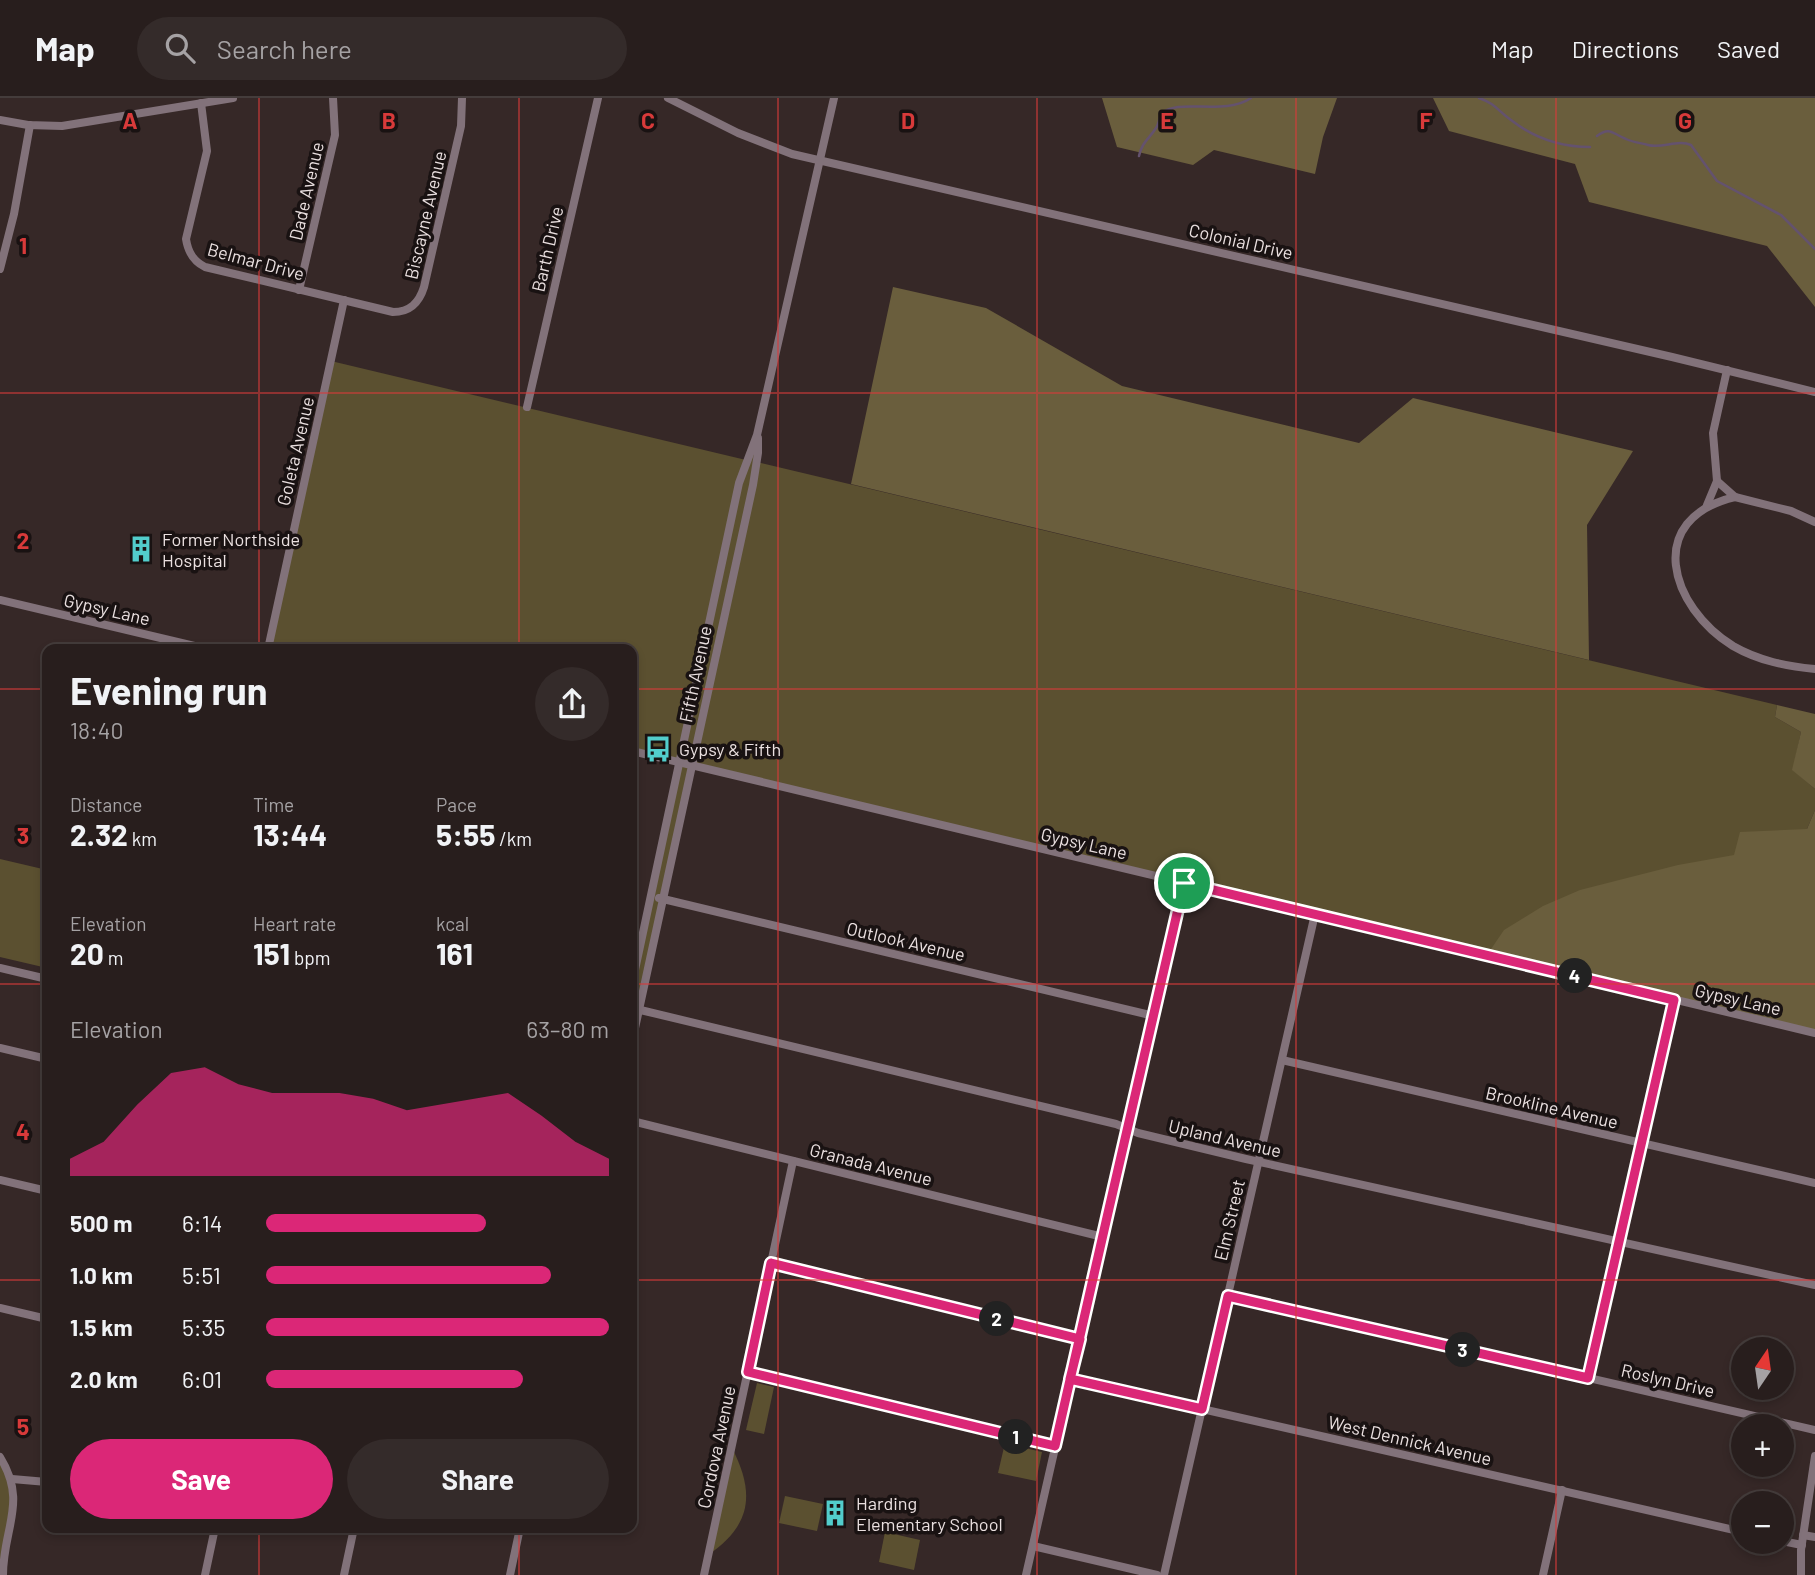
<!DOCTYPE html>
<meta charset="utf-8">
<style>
:root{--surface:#281e1d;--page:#342b2a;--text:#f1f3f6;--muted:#a5a2a4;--line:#443c3b;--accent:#db2777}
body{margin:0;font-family:Barlow,sans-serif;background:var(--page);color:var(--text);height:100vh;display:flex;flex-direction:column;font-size:26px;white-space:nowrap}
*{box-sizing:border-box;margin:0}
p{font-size:23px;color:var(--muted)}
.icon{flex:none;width:38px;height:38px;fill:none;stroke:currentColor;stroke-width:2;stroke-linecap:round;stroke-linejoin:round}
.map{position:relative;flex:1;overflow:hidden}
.side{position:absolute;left:42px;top:546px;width:595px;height:889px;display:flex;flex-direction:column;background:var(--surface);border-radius:14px;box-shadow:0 4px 10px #0003,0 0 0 2px var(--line)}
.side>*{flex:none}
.needle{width:46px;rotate:13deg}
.tools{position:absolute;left:1731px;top:1239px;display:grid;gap:14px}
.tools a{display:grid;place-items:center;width:63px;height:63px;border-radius:50%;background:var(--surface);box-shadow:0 4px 10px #0003,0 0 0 2px var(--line);font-size:35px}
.pin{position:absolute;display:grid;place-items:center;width:60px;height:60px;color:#fff;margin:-30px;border:4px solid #fff;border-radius:50%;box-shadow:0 2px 7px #0007}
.km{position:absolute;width:35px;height:35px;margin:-18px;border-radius:50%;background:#222;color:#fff;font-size:19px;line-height:35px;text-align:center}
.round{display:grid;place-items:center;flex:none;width:74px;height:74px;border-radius:37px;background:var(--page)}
.head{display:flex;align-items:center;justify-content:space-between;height:119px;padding:0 28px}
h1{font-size:38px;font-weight:700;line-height:52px}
.figures{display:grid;grid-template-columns:repeat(3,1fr);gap:10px;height:119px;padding:7px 28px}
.figures div{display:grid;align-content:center}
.figures b{font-size:30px;font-weight:700}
.figures small{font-size:19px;font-weight:400}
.figures p{font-size:19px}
.chart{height:196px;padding:14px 28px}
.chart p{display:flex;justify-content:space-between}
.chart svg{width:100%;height:126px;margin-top:7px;fill:var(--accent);opacity:.7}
.cta{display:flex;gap:14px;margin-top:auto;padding:14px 28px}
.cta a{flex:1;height:80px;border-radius:42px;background:var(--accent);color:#fff;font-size:28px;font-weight:700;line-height:80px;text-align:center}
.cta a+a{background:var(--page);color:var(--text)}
ul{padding:0 28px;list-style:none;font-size:23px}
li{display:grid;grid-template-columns:112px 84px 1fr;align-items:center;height:52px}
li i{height:18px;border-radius:9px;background:var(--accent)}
header{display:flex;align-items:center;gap:42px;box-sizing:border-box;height:98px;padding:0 35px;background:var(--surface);border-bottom:2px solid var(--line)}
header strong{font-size:33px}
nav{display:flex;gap:38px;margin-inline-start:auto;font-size:24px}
.search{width:490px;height:63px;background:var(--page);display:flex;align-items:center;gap:18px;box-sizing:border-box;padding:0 24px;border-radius:38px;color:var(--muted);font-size:26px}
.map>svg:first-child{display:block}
.green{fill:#5b5030}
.forest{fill:#6a5e3d}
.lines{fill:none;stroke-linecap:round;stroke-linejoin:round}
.stream{stroke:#64526e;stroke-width:2.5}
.minor{stroke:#82727a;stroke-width:8}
.route-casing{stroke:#fff;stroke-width:14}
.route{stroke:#db2777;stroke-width:9}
.grid{fill:none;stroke:#d83a3a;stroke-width:2;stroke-opacity:0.55}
.labels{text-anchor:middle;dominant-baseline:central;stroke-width:7;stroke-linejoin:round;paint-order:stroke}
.street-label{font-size:18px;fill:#eae0e0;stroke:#191212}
.poi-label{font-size:18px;fill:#eae0e0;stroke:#191212;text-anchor:start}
.grid-label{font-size:23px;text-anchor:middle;font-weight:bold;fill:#d83a3a;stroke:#191212;stroke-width:7;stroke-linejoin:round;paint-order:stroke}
</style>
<header>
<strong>Map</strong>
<div class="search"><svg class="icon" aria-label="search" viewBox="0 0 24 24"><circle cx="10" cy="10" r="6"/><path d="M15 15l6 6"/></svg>Search here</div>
<nav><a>Map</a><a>Directions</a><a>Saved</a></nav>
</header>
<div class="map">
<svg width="1815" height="1477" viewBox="0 0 1815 1477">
<rect width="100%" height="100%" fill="#362827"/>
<g class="green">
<polygon points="331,263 746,362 757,337 757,364 1777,607 1775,619 1801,634 1793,672 1815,691 1815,712 1807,731 1815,873 1815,935 692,667 632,944 632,886 678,665 632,653 632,551 268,551"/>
<polygon points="0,761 47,772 47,870 0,859"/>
<polygon points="757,1285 774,1289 764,1336 746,1332"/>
<polygon points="1005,1345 1042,1354 1036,1383 998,1375"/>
<path d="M732 1350C755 1395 752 1427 708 1457Z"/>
<polygon points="0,1359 15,1397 0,1477"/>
<polygon points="785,1398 823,1406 817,1433 779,1425"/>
<polygon points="885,1434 920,1442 914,1472 879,1464"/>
</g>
<g class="forest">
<polygon points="1102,0 1337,0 1323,39 1315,76 1214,52 1193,67 1117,49"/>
<polygon points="1433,0 1815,0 1815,209 1767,148 1589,104 1575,66 1449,33"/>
<polygon points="893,189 986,210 1122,288 1359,345 1413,300 1633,353 1587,427 1589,562 851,386"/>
<polygon points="1777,607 1815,616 1815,691 1792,672 1801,634 1775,619"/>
<polygon points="1815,712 1815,935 1487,857 1504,832 1543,808 1580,792 1678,767 1734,757 1740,734 1807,731"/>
</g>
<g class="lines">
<g class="stream">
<path d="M1479 0C1496 6 1497 12 1511 22 1534 40 1561 49 1590 49"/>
<path d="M1597 38C1610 28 1613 36 1626 41 1632 44 1641 45 1648 47 1662 51 1678 41 1691 47L1717 83 1781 117 1815 151"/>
<path d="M1139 58C1142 44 1149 41 1156 30 1159 26 1159 20 1162 15 1179 0 1225 18 1251 0"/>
</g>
<g class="minor">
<polyline points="668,0 738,35 792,56 1672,259 1815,294"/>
<path d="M201 5 207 53 186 141C188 154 193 163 205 169L393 214C410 214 419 205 424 189L461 28 462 0"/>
<polyline points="0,22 28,27 62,28 233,0"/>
<polyline points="0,171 14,116 30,27"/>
<polyline points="299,192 335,37 333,0"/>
<polyline points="1727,272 1713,335 1717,383 1735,399 1791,413 1815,424"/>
<polyline points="527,309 598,0"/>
<path d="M1735 399C1643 421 1670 509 1733 548 1759 563 1786 568 1815 571"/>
<polyline points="1707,407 1717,383"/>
<polyline points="0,502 207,551"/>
<polyline points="268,551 344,202"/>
<polyline points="632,653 1815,935"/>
<polyline points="659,800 1154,918"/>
<polyline points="0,870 47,881"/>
<polyline points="632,886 739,385 757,337 834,0"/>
<polyline points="632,910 1116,1026 1138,1035 1246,1061 1815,1187"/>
<polyline points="632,944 753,387 758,355 758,340"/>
<polyline points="0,950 47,961"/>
<polyline points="1282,962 1815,1085"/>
<polyline points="632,1023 1103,1139"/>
<polyline points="0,1082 47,1093"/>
<polyline points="771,1165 1080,1241"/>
<polyline points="1228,1197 1815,1332"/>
<polyline points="0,1210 47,1221"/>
<polyline points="748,1274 1055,1348"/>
<polyline points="1588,1280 1674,902"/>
<polyline points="1070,1281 1743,1434"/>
<path d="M0 1359C28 1404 3 1430 3 1477"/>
<polyline points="12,1381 47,1384"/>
<polyline points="1803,1437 1815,1439"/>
<polyline points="1782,1443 1802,1447"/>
<polyline points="1033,1448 1157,1477"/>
<polyline points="205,1477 215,1430"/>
<polyline points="344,1477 354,1430"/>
<polyline points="510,1477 520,1430"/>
<polyline points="704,1477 793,1063"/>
<polyline points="1026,1477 1184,785"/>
<polyline points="1164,1477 1315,816"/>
<polyline points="1543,1477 1562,1392"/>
<polyline points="1801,1477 1801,1452 1815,1358"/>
</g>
</g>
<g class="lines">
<g class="route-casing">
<path id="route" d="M1184 785C1141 973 1097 1160 1055 1348L748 1274 771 1165 1080 1241 1070 1281 1202 1311 1228 1198 1588 1280 1674 902 1184 785"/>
</g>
<use href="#route" class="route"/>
</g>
<path class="grid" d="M259 0V551M519 0V551M778 0V1477M1037 0V1477M1296 0V1477M1556 0V1477M0 295H1815M0 591H47M632 591H1815M0 886H47M632 886H1815M0 1182H47M632 1182H1815M259 1430V1477M519 1430V1477"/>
<defs>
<g id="building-bare" transform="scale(2.1)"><path d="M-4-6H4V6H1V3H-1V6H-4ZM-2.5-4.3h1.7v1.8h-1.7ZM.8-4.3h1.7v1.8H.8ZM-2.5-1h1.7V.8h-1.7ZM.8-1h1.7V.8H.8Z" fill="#52cdcc" stroke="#191212" stroke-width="2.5" paint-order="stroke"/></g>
<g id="bus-bare" transform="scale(2.1)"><path d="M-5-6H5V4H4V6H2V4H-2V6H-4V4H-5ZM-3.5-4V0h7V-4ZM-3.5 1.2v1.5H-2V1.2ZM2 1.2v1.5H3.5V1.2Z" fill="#52cdcc" stroke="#191212" stroke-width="2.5" paint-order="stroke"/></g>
</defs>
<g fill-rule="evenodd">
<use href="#building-bare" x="141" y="451"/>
<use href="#bus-bare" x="658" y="651"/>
<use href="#building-bare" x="835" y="1415"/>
</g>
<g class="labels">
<g class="street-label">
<text transform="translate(306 93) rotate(-77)">Dade Avenue</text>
<text transform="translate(425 117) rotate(-77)">Biscayne Avenue</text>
<text transform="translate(1241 143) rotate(13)">Colonial Drive</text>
<text transform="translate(547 151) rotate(-77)">Barth Drive</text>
<text transform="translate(256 163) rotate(15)">Belmar Drive</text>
<text transform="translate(295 353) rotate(-77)">Goleta Avenue</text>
<text transform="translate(107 511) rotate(13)">Gypsy Lane</text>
<text transform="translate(695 576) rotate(-78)">Fifth Avenue</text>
<text transform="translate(1084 745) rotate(13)">Gypsy Lane</text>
<text transform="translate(906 843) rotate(13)">Outlook Avenue</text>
<text transform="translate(1738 901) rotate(13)">Gypsy Lane</text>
<text transform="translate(1552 1009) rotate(13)">Brookline Avenue</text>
<text transform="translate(1225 1040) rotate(13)">Upland Avenue</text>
<text transform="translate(871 1066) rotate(14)">Granada Avenue</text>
<text transform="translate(1229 1122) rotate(-77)">Elm Street</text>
<text transform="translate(1668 1282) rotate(13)">Roslyn Drive</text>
<text transform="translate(1410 1342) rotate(13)">West Dennick Avenue</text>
<text transform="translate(716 1349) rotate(-78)">Cordova Avenue</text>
</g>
<g class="poi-label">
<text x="162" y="441">Former Northside<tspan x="162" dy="21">Hospital</tspan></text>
<text x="679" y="651">Gypsy &amp; Fifth</text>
<text x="856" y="1405">Harding<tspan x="856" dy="21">Elementary School</tspan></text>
</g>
</g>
<g class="grid-label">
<text x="130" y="31">A</text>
<text x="389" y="31">B</text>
<text x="648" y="31">C</text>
<text x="908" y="31">D</text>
<text x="1167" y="31">E</text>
<text x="1426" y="31">F</text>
<text x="1685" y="31">G</text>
<text x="23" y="156">1</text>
<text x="23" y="451">2</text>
<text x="23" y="746">3</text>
<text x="23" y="1042">4</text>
<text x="23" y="1337">5</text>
</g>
</svg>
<div class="tools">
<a><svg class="needle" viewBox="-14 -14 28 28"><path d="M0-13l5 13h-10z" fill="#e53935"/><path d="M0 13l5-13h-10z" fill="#a5a2a4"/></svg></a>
<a>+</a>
<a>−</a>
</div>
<div class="pin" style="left:1184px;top:785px;background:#1e9e55"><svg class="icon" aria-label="arrive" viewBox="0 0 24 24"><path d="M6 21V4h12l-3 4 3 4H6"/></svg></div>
<b class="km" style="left:1016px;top:1339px">1</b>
<b class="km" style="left:997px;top:1221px">2</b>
<b class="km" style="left:1463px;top:1252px">3</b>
<b class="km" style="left:1575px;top:878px">4</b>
<section class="side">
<div class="head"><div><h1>Evening run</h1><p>18:40</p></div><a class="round"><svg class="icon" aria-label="share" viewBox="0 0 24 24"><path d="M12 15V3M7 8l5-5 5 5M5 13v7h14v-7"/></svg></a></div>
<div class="figures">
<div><p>Distance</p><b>2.32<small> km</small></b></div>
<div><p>Time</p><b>13:44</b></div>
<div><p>Pace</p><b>5:55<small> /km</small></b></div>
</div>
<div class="figures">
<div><p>Elevation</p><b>20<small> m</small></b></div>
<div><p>Heart rate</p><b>151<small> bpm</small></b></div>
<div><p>kcal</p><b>161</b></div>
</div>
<div class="chart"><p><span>Elevation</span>63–80 m</p>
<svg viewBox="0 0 160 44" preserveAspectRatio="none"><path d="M0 44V38L10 32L20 19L30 8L40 6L50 12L60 15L70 15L80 15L90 17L100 21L110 19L120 17L130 15L140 23L150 32L160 38V44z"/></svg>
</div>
<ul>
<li><b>500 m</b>6:14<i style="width:64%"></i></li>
<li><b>1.0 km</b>5:51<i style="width:83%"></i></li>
<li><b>1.5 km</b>5:35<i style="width:100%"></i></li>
<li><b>2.0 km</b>6:01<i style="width:75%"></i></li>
</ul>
<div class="cta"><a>Save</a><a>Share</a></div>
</section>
</div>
